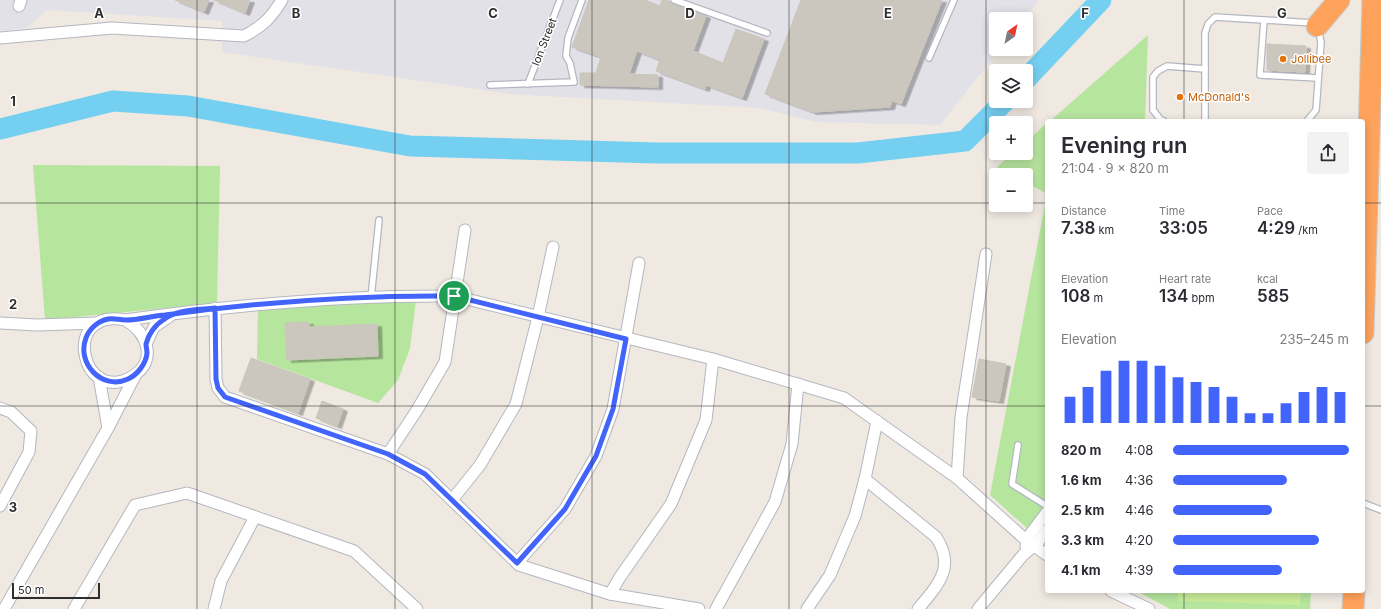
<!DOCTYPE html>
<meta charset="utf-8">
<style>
:root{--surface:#fff;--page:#f2f2f3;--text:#2b2b33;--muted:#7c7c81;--accent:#4264fb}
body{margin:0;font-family:Inter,sans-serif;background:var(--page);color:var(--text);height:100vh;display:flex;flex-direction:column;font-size:15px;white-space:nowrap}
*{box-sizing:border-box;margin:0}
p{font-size:13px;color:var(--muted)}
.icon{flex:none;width:22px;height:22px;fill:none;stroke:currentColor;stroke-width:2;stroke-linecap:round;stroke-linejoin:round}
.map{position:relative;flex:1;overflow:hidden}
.panel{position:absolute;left:1045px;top:119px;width:320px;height:474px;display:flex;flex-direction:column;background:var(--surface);border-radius:4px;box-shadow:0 2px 10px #0003}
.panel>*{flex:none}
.needle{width:26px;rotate:33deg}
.fabs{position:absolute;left:989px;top:12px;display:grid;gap:8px}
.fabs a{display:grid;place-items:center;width:44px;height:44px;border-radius:4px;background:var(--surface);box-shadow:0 2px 10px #0003;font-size:20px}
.scale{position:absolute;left:12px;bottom:10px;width:88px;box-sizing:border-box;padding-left:4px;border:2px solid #2e2e2e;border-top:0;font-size:11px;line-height:14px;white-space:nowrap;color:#2e2e2e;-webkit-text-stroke:3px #fff;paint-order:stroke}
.pin{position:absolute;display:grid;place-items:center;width:34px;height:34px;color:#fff;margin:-17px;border:2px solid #fff;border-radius:50%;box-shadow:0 1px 4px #0007}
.round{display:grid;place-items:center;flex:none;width:42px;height:42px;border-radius:4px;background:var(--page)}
.headline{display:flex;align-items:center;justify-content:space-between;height:68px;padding:0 16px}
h1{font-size:22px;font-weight:600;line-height:30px}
.stats{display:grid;grid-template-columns:repeat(3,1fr);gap:6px;height:68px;padding:4px 16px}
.stats div{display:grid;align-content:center}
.stats b{font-size:17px;font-weight:600}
.stats small{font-size:11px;font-weight:400}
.stats p{font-size:11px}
.chart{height:112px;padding:8px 16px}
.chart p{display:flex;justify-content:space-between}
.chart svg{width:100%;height:72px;margin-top:4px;stroke:var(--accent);stroke-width:6}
ul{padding:0 16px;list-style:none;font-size:13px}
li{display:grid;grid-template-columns:64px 48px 1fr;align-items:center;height:30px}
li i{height:10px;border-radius:5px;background:var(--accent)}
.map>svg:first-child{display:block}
.industrial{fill:#e3e1e8}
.green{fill:#b6e59e}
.pitch{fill:#c9ec9a}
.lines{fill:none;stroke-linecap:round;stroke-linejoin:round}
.river{stroke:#75cff0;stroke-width:21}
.building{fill:#cbc7bf;stroke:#cbc5ba;filter:url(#shadow)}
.service-casing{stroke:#b4b7c1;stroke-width:8}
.minor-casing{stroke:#b4b7c1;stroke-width:13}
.motorway-casing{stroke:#c9c9c9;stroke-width:23}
.service{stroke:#fff;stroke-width:5.5}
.minor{stroke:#fff;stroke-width:11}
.motorway{stroke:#ffa35c;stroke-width:21}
.route-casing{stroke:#fff;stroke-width:8}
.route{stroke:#4264fb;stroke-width:5}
.grid{fill:none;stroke:#2e2e2e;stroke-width:1;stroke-opacity:0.55}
.food-dot{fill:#e8710a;stroke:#fff;stroke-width:1.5}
.labels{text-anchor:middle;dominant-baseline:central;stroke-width:3;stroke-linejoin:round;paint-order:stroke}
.street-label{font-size:11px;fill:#2e2e2e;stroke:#fff}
.food-label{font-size:11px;fill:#c56008;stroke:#fff;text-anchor:start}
.grid-label{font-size:13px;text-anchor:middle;font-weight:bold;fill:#2e2e2e;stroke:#fff;stroke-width:3;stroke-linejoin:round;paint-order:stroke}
</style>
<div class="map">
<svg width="1381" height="609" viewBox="0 0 1381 609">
<defs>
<filter id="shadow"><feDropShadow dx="4.5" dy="2.5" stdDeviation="0" flood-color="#0004"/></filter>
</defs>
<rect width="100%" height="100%" fill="#efe9e1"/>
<polygon class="industrial" points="0,0 1039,0 1024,19 996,19 996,49 1000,49 940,125 815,122 760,108 510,94 222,52 222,21 47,10 26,28 0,31"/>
<g class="green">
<polygon points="1148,35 1145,121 1050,121"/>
<polygon points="1047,123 1047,503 1029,530 990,495 1047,194 1026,182 1026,175 1012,175 997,167 1013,153 1026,153 1026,142"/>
<polygon points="33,165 220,166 217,303 45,320"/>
<polygon points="416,300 410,348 398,380 378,403 257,359 258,308"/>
<polygon points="1137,591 1311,591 1310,609 1170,609"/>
</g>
<polygon class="pitch" points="1178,591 1301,591 1300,605 1178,601"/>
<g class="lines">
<g class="river">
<polyline points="1026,79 1101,0"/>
<polyline points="0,129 113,101 188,106 410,146 657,153 858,153 965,141 1005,101"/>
</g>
</g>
<g class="building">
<polygon points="175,0 209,0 204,12"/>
<polygon points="214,0 250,0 245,13"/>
<polygon points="589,0 645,0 660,6 662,0 667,0 673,4 706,16 693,51 723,63 736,29 764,39 742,98 706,85 705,89 656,71 660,60 637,51 629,74 658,75 658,87 580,85 580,73 596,73 601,57 572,47"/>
<polygon points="801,0 942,0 901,104 892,101 890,107 813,112 765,94"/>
<polygon points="1267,44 1306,46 1305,72 1267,70"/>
<polygon points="309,322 309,327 377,324 378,356 287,360 285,323"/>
<polygon points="251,358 310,379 298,413 239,391"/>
<polygon points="979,359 1006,364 999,401 972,397"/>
<polygon points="322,401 343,409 337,426 316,418"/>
</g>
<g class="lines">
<g class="service-casing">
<g id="service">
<polyline points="674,0 767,33"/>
<polyline points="1264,20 1260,75 1318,78"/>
<polyline points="929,58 954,0"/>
<polyline points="528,84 560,0"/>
<polyline points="490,85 574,82 570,63 566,56 568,38 582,0"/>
<polyline points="1164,121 1160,119 1153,110 1153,77 1158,71 1167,66 1205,69"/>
<polyline points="1205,121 1205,33 1208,24 1215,17 1313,23"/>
<polyline points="1307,121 1316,110 1321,42 1318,29"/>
<polyline points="371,298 379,220"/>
<polyline points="1018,445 1012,484 1047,506"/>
<polyline points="1363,503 1381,510"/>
</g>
</g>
<g class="minor-casing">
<g id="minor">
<polyline points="19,6 21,0"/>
<path d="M0 38 112 28 244 36C263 26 271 18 282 0"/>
<polyline points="215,308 216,379 218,388 225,397 388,454 425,474 519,565 610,594"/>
<path d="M125 320C147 331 158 361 133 376 82 408 59 307 125 320 234 305 344 295 454 296L713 359 844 398 957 478 1027 541 1047 555"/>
<polyline points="0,323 37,325 98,323"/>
<polyline points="146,344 154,327 170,316"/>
<polyline points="99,377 108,428"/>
<polyline points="0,408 11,412 31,431 29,452 0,506"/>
<polyline points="388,454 417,410 445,362 465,230"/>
<polyline points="957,478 961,417 986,254"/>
<path d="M865 479 936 537C956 567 938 585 918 609"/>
<polyline points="452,500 480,465 516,404 538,317 553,247"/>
<polyline points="1026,546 1029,536 1047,512"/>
<polyline points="517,563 565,509 596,456 613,409 639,263"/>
<polyline points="1111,591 1149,609"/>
<polyline points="4,609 108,428 136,374"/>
<polyline points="74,609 135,505 187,493 354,551 417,609"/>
<polyline points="214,609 221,581 255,517"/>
<polyline points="699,609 610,594 620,577 671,504 706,420 713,359"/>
<polyline points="716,609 775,502 792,444 798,384"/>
<polyline points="807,609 830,575 855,516 865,479 877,421"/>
<polyline points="978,609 1023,555 1039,541 1047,530"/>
</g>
</g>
<g class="motorway-casing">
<g id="motorway">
<polyline points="1317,26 1339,0"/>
<polyline points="1363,333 1373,0"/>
<polyline points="1353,609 1354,591"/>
</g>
</g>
<use href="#service" class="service"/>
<use href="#minor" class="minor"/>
<use href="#motorway" class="motorway"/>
</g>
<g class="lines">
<g class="route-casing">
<path id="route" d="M454 296C357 295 260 302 165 315 152 316 138 320 126 320 119 320 114 318 108 319 98 321 89 329 86 338 76 363 102 391 128 379 137 375 146 364 147 353 147 350 146 347 146 344 148 335 155 325 163 320 177 309 198 310 215 308L216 379 218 388 225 397 388 454 425 474 517 563 565 509 596 456 613 409 626 339 454 296"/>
</g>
<use href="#route" class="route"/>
</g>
<path class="grid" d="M197 0V609M395 0V609M592 0V609M789 0V609M986 0V609M1184 0V121M0 203H996M1026 203H1047M1363 203H1381M0 406H1047M1363 406H1381M1184 591V609"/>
<g class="food-dot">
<circle cx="1283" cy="59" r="4"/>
<circle cx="1180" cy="97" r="4"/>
</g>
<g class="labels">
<g class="street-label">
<text transform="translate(544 42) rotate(-69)">Ion Street</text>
</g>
<g class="food-label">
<text x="1291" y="59">Jollibee</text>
<text x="1188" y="97">McDonald's</text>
</g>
</g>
<g class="grid-label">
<text x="99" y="18">A</text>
<text x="296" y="18">B</text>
<text x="493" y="18">C</text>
<text x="690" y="18">D</text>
<text x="888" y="18">E</text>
<text x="1085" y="18">F</text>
<text x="1282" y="18">G</text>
<text x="13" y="106">1</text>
<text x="13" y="309">2</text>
<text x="13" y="512">3</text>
</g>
</svg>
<div class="fabs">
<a><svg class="needle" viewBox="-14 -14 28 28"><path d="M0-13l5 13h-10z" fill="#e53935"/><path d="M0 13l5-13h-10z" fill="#7c7c81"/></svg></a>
<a><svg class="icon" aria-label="layers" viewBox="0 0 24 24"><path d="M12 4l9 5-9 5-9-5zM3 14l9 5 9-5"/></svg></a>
<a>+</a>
<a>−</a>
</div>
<div class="scale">50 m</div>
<div class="pin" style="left:454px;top:296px;background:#1e9e55"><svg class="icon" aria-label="arrive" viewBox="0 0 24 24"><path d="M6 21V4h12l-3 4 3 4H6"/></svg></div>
<section class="panel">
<div class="headline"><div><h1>Evening run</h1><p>21:04 · 9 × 820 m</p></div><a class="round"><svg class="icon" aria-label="share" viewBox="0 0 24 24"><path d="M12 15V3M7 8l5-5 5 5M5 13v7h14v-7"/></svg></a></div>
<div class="stats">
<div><p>Distance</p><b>7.38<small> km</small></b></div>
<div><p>Time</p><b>33:05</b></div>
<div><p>Pace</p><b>4:29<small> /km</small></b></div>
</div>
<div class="stats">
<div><p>Elevation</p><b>108<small> m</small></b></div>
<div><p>Heart rate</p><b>134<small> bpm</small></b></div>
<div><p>kcal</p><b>585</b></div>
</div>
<div class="chart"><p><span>Elevation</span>235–245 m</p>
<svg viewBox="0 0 160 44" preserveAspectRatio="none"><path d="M5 44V28M15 44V22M25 44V12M35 44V6M45 44V6M55 44V9M65 44V16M75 44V19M85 44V22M95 44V28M105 44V38M115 44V38M125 44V32M135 44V25M145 44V22M155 44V25"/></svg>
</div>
<ul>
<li><b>820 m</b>4:08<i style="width:100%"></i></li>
<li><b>1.6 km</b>4:36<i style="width:65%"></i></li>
<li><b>2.5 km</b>4:46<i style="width:56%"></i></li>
<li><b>3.3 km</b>4:20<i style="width:83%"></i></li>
<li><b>4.1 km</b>4:39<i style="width:62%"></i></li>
</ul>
</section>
</div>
